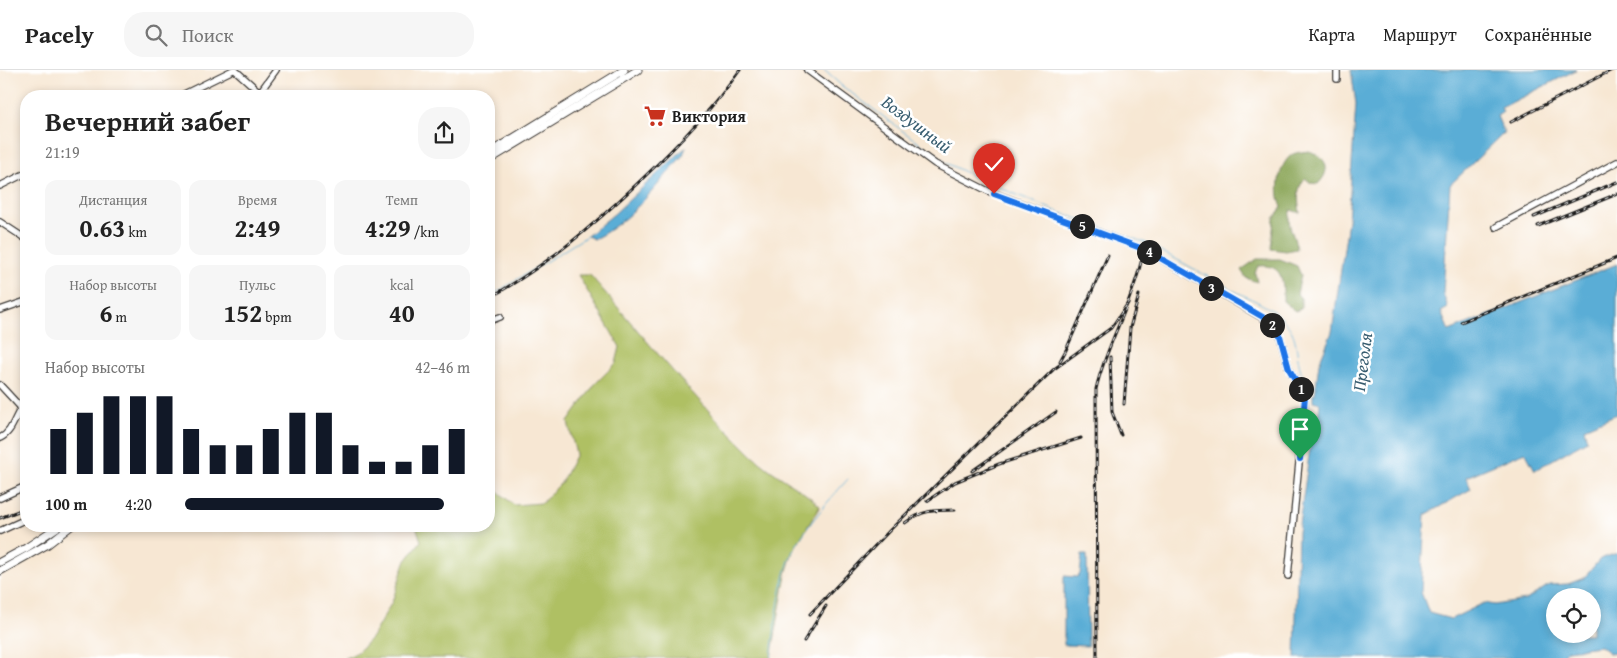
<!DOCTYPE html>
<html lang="ru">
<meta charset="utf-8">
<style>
:root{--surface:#fff;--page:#f6f6f6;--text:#222;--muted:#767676;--line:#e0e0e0;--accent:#111827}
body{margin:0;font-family:"Gentium Book Plus",serif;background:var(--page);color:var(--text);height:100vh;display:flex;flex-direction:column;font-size:19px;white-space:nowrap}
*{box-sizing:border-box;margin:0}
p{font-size:16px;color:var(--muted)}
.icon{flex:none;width:28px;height:28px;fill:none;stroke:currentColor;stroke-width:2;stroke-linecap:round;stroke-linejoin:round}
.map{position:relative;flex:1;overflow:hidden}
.panel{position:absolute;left:20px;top:20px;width:475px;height:442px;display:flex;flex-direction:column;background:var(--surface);border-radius:20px;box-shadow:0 2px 8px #0003}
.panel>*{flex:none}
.controls{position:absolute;left:1546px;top:518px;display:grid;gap:10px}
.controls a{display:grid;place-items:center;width:55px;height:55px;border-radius:50%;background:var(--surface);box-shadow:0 2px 8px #0003;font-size:25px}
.pin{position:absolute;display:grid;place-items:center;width:42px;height:42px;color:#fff;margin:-51px -21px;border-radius:50% 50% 50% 0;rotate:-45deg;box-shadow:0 0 5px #0007}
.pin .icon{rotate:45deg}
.km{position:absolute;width:25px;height:25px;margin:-12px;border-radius:50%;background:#222;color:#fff;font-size:14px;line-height:25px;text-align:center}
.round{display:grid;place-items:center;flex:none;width:52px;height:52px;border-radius:20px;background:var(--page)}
.headline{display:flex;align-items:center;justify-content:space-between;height:85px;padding:0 25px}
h1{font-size:28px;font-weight:600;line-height:38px}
.figures{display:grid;grid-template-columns:repeat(3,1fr);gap:8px;height:85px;padding:5px 25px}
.figures div{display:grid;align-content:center;border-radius:12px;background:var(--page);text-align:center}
.figures b{font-size:25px;font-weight:600}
.figures small{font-size:14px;font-weight:400}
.figures p{font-size:14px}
.chart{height:140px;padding:10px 25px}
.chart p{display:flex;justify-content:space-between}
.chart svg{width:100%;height:90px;margin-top:5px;stroke:var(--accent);stroke-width:6}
ul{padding:0 25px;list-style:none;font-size:16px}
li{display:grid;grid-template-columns:80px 60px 1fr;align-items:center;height:38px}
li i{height:12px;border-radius:6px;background:var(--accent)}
header{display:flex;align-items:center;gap:30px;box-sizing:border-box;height:70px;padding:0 25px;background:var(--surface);border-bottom:1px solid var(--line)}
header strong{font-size:24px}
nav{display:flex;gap:28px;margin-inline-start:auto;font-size:18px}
.search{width:350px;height:45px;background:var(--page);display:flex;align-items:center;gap:12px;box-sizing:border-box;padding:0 18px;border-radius:20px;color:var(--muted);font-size:19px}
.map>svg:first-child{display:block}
.green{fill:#afc063;stroke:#666e40}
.forest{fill:#8ba659;stroke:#54613a}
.water{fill:#5aadd6;stroke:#3b6479;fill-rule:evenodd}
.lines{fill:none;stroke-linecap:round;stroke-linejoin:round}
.stream{stroke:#5aadd6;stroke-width:1}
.minor-casing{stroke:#3d3a37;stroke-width:8}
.major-casing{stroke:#3d3a37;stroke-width:9}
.minor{stroke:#fff;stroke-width:5.5}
.major{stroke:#fff;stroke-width:7}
.rail-casing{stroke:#1c1c1c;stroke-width:3}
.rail{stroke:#fff;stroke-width:1;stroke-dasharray:4;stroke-linecap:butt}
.route-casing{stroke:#fff;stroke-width:10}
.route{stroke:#1a73e8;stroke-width:6}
.labels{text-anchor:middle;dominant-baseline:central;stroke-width:5;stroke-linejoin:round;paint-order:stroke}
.poi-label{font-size:16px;font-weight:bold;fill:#1c1c1c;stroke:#fff;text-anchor:start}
.water-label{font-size:18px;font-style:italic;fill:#385d70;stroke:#fff}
</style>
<header>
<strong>Pacely</strong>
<div class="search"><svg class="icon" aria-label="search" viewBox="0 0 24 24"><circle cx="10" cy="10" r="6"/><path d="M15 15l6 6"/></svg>Поиск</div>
<nav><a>Карта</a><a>Маршрут</a><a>Сохранённые</a></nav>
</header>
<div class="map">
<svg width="1617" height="588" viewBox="0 0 1617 588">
<rect width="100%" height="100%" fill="#fff"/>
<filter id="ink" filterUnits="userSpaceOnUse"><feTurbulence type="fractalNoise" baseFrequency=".02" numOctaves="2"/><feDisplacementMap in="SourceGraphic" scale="10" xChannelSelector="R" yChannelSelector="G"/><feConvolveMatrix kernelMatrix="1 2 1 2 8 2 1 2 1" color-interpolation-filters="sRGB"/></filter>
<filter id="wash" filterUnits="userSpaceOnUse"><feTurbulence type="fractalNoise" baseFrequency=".0096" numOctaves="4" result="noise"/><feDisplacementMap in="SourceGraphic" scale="20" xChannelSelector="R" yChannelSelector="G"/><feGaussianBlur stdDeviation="1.12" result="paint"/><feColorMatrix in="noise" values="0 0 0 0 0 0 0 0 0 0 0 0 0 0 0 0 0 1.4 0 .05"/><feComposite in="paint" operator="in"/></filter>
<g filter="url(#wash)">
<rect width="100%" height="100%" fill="#f7e7d3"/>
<path class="green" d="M578 205H590C643 266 695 330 753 386 773 405 800 417 820 436L793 481 786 504 771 588H345L358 582 372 567 392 532 405 492 421 471 416 456H489V414L514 435 542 433 561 413 576 384 568 352 595 314 616 293 620 277Z"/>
<g class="forest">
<path d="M1309 81C1327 87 1332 100 1318 114L1311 113 1305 108C1296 120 1298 128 1300 143L1291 140C1285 153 1295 166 1297 179L1286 181 1271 179 1274 149 1282 137C1275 123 1278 93 1293 84 1297 82 1304 82 1309 81Z"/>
<path d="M1257 189H1280L1297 196 1301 205 1297 224 1301 228V239L1295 241 1283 231C1283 211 1284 194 1258 196L1255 203 1257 212 1246 208 1241 200Z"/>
</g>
<g class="water">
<path d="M1351 0H1576L1501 38 1503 42 1497 46 1504 63 1450 115 1443 223 1448 238 1441 242 1449 261 1617 194V344L1584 358 1587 370 1535 400 1525 382 1466 407 1471 419 1425 445 1421 522 1429 543 1451 549 1484 533 1495 535 1526 530 1549 515 1568 514 1584 508 1600 489 1617 483V582L1609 583 1600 576 1567 580 1560 588H1295L1298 462 1314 350H1318L1320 333 1313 331V324H1315L1319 293 1332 262 1348 151 1356 34ZM1592 526V564H1555V526Z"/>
<path d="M686 77 683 85C657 115 631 151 594 169L587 166 614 144Z"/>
<polygon points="1082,485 1087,485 1088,576 1064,575 1064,506 1077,507 1080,504"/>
</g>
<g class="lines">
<g class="stream">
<polyline points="824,0 842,16 946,93 979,109 1056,141 1146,173 1220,213"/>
<path d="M1225 216C1248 229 1279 237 1292 262 1301 280 1293 308 1316 316"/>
<polyline points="489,227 587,166"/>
<path d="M771 588C774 560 781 503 794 479 809 453 828 431 848 409"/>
</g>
</g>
</g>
<g filter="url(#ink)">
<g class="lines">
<g class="minor-casing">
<g id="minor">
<polyline points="235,0 264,26"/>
<polyline points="807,0 935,94 988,121 1146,180 1268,251 1279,263 1289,299 1304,323 1305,331 1288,506"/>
<polyline points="1337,0 1337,9"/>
<polyline points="260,22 276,0"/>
<polyline points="180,26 233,0"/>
<polyline points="0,116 26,103"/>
<polyline points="0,152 26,169"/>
<polyline points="1496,157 1617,92"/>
<polyline points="0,240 26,231"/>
<polyline points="489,251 500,247"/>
<polyline points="0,315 26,343"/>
<path d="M0 368C14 362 15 342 26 332"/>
<polyline points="0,428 26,416"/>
<polyline points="0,461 26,449"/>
</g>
</g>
<g class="major-casing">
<g id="major">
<polyline points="489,83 624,0"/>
<polyline points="489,90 638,0"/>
<polyline points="0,492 26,478 59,456"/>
<polyline points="0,501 48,474 71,456"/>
</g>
</g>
<use href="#minor" class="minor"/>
<use href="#major" class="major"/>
<g class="rail-casing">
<g id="rail">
<polyline points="1511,52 1612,0"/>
<polyline points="1534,147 1617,112"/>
<polyline points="1538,156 1617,124"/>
<path d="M489 228C546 196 593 156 640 111 676 77 711 41 740 0"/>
<polyline points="1461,252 1617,188"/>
<polyline points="1110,287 1112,342 1121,365"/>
<polyline points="1060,291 1066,280 1108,185"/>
<polyline points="1124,334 1130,258 1139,225"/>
<polyline points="972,401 1056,342"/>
<polyline points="927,431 955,412 999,394 1081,368"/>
<polyline points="0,448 26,438"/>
<path d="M905 453C922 440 934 440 955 440"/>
<polyline points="810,544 890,460 1054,299 1111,258 1128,233"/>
<polyline points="804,571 826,536"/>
<path d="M1097 588 1096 319C1106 275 1131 236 1141 192"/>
</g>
</g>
<use href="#rail" class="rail"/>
</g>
</g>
<g class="lines" filter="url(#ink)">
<g class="route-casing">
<polyline id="route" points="994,124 1146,180 1268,250 1279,262 1289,299 1305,326 1300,389"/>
</g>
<use href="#route" class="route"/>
</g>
<defs>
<g id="supermarket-bare" transform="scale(1.725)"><path d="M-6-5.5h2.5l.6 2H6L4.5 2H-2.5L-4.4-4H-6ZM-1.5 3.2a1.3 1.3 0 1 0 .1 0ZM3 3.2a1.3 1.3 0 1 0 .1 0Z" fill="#c8321e" stroke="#fff" stroke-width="2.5" paint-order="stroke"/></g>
</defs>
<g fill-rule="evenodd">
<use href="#supermarket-bare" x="655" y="46"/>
</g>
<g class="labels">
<g class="poi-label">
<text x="672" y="46">Виктория</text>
</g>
<g class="water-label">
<text transform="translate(917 54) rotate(37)">Воздушный</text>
<text transform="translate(1362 292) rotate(-83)">Преголя</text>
</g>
</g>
</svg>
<div class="controls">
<a><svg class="icon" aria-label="locate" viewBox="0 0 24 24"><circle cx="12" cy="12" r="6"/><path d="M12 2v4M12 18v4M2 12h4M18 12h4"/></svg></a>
</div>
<div class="pin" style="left:1300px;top:389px;background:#1e9e55"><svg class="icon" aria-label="arrive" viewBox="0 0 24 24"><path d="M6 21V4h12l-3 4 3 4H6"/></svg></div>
<div class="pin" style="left:994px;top:124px;background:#d93025"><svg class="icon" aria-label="check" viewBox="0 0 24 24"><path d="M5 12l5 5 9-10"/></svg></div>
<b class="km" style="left:1301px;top:319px">1</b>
<b class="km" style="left:1272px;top:255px">2</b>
<b class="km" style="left:1211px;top:218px">3</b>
<b class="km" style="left:1149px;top:182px">4</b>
<b class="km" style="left:1082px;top:156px">5</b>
<section class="panel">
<div class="headline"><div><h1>Вечерний забег</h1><p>21:19</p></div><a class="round"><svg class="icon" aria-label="share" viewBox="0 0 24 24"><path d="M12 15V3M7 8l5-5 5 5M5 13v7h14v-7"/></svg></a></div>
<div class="figures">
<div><p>Дистанция</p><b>0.63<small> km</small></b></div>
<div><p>Время</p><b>2:49</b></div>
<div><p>Темп</p><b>4:29<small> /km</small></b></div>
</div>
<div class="figures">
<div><p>Набор высоты</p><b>6<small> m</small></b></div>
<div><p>Пульс</p><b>152<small> bpm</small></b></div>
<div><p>kcal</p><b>40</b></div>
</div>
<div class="chart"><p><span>Набор высоты</span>42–46 m</p>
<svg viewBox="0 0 160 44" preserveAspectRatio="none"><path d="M5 44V22M15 44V14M25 44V6M35 44V6M45 44V6M55 44V22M65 44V30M75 44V30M85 44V22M95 44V14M105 44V14M115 44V30M125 44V38M135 44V38M145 44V30M155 44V22"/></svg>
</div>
<ul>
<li><b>100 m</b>4:20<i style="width:91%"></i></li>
</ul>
</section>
</div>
